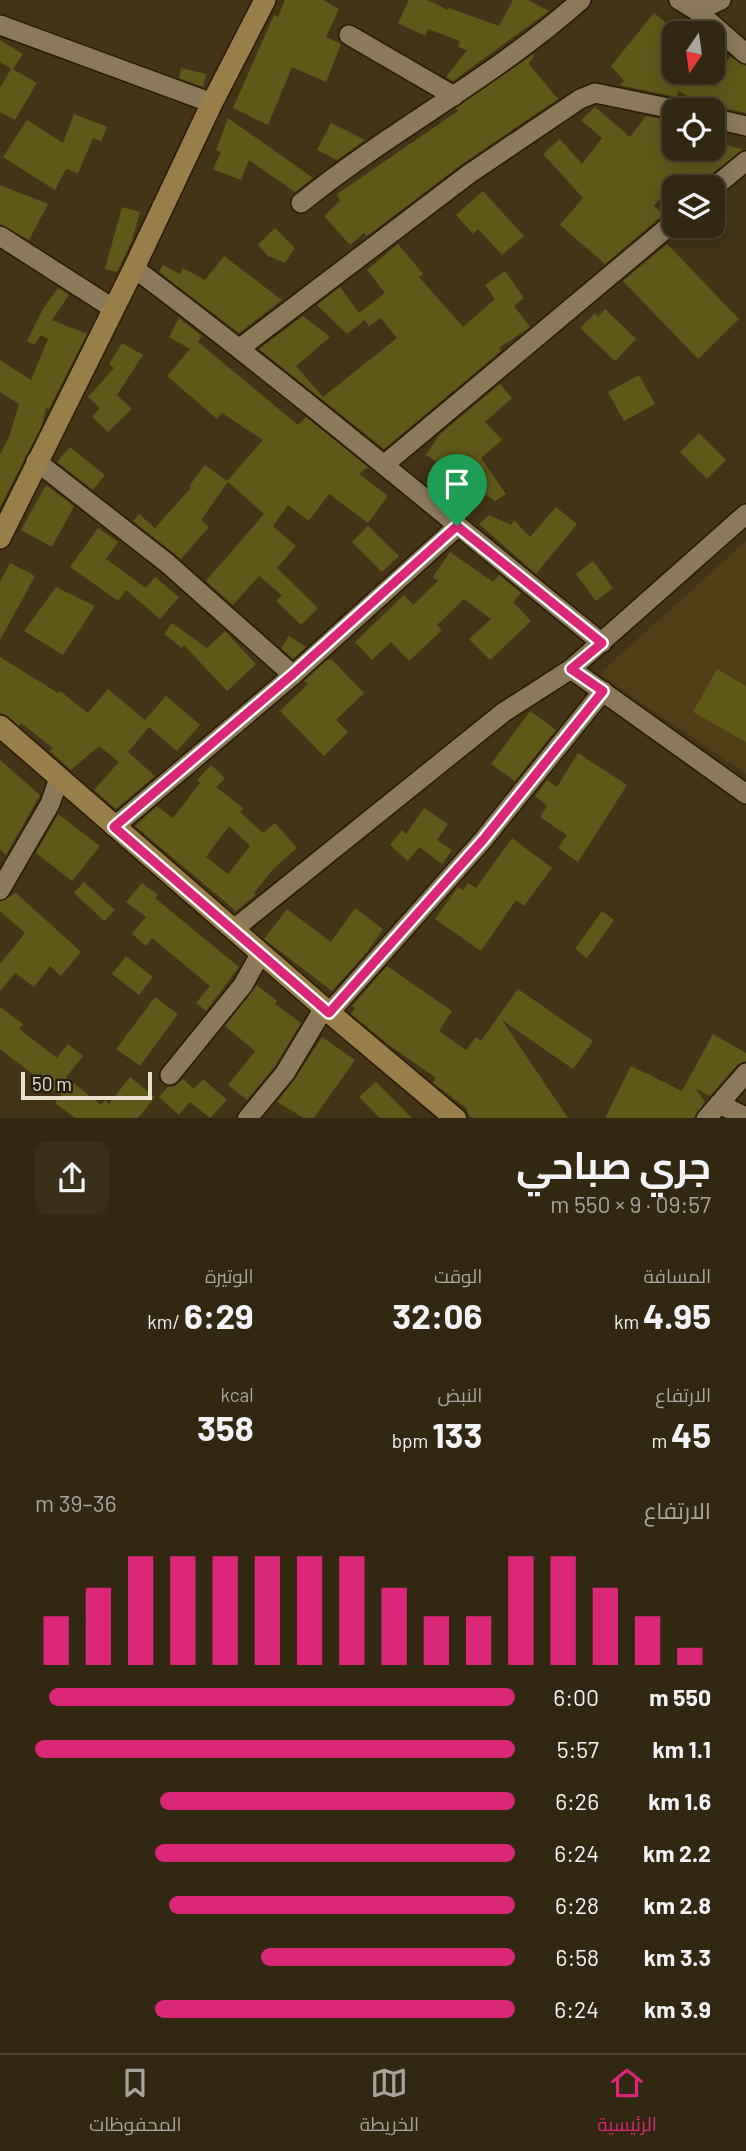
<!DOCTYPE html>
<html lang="ar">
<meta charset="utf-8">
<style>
:root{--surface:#322710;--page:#3a2f19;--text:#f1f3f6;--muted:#a8a59f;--line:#4d4430;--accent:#db2777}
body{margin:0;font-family:Barlow,Cairo,sans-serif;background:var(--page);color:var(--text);direction:rtl;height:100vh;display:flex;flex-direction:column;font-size:26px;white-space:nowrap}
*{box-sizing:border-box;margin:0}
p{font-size:23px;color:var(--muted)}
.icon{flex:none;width:38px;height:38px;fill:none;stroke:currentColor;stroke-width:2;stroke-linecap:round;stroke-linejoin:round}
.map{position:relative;height:1118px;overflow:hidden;direction:ltr}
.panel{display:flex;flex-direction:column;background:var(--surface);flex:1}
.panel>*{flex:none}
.needle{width:46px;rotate:193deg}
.tools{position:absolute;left:662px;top:21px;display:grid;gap:14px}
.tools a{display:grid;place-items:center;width:63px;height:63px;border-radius:14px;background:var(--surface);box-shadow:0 4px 18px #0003,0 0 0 2px var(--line);font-size:35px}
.scale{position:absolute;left:21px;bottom:18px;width:131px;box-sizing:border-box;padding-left:7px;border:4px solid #e9e0ce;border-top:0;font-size:19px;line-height:24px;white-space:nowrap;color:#e9e0ce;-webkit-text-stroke:5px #241d10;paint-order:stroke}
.pin{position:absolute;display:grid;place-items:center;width:60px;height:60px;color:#fff;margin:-72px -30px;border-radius:50% 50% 50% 0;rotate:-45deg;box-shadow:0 0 7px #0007}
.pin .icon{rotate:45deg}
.round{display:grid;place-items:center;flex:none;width:74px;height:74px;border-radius:14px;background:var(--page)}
.summary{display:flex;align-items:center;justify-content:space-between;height:119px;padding:0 35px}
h1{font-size:38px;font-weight:700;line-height:52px}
.metrics{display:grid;grid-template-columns:repeat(3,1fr);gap:10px;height:119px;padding:7px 35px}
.metrics div{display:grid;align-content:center}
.metrics b{font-size:35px;font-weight:700}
.metrics small{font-size:19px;font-weight:400}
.metrics p{font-size:19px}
.chart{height:196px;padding:14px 35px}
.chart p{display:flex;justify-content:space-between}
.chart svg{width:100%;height:126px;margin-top:7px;stroke:var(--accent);stroke-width:6}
ul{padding:0 35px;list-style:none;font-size:23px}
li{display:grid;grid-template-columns:112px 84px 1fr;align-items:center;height:52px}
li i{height:18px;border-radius:9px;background:var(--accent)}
.tab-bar{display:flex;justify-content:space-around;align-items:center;height:98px;border-top:2px solid var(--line);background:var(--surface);font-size:19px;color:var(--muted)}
.tab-bar a{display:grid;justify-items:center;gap:4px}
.tab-bar .on{color:var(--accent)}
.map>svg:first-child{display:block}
.built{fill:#513d16}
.building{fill:#605819;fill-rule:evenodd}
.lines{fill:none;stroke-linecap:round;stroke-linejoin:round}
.street-casing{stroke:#2a1b00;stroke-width:22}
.secondary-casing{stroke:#2a1b00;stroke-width:24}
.street{stroke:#8b7959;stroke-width:19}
.secondary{stroke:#997e49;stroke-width:21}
.route-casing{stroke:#fff;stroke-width:14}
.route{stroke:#db2777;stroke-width:9}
</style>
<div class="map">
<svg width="746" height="1119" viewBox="0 0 746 1119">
<rect width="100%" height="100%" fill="#433415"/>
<polygon class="built" points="746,541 746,774 599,674"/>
<g class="building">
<polygon points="285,0 323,0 339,9 326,37 341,44 326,82 292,67 268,125 233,108 274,15 278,17"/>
<polygon points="409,0 427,0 448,10 449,8 499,26 513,0 528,0 549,11 453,81 446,77 467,50 458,47 460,41 428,29 425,36 398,23"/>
<polygon points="654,13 674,29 674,72 712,72 712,58 724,66 730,57 746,66 746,113 715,106 706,108 679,91 676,97 619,85 624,81 611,66"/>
<polygon points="0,40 23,54 13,69 37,83 15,120 0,112 0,88 11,69 0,62"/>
<polygon points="535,53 529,64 558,99 462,164 367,236 364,233 350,245 324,216 340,201 337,194 458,111 456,108"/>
<polygon points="181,68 206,74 203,87 179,78"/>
<polygon points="595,107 630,137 646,116 662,119 659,124 674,128 674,149 712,149 712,131 722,133 716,143 743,149 704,180 700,187 684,187 675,179 654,206 664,214 605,264 560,225 583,198 543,154 560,139 582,164 602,138 581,120"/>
<polygon points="74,114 107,127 101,141 93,138 78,173 66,169 55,190 3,157 27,120 63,143"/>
<polygon points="228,118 313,178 295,192 249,160 241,180 213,169 221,152 216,150"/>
<polygon points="331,123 365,140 337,160 317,150"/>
<polygon points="0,185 48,204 29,240 0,224"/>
<polygon points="483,191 524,236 502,255 478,229 473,234 456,215"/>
<polygon points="122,207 140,212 132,241 117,272 105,269"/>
<polygon points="275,228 295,248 285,263 268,256 258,245"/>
<polygon points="398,244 423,274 419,277 463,327 495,299 485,285 505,271 524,298 514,306 530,327 499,348 501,351 384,449 259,349 303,316 330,337 296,366 323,397 397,338 381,318 369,326 365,320 347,334 317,305 340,287 359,313 385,293 367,270"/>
<polygon points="667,244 739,319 698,359 623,281"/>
<polygon points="224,256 282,300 239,333 159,272 163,265 180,274 183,268 205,280"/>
<polygon points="58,288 69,295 52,320 87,334 49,409 46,408 42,425 0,507 0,455 9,437 19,404 0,392 0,360 31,380 48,339 41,335 34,345 27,341 44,307"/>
<polygon points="605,309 636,339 615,361 580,328 595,313 598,317"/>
<polygon points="179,318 202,336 198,342 298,425 306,417 368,467 359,474 388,496 368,523 329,494 309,521 288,505 273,526 296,546 277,568 318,608 301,625 276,601 282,595 259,576 233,605 206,581 264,514 228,482 201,520 209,527 181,559 133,521 139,514 155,528 191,488 189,486 205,465 227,481 263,440 222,413 217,419 167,376 190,349 169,337"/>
<polygon points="122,343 143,355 117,395 132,409 108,432 92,417 100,408 88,397 114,368 109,364"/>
<polygon points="639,375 655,404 624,421 608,392"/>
<polygon points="500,384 512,398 485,422 502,440 481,458 506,494 495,501 426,455 440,434"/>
<polygon points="699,433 726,460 707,479 680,452"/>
<polygon points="70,447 105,475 93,490 57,462"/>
<polygon points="46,485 74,506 52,547 21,530"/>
<polygon points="556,507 577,524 536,574 479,524 489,515 511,525 514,520 530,537"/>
<polygon points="368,526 399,556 382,572 352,542"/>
<polygon points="98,528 118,542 106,559 146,588 155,577 179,597 160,619 126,590 118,601 70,567"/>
<polygon points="450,552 493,582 499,575 521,593 513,602 531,621 490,660 469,639 491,619 464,599 437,625 442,630 409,661 391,642 372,660 355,642 404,595 413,605 438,581 433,577"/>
<polygon points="593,561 613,588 596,601 576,574"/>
<polygon points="10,563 35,576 0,640 0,582"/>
<polygon points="56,587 95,606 63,655 24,631"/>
<polygon points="172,623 207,648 225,631 256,664 227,691 184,645 182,648 164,634"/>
<polygon points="289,636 306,647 293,659 281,648"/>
<polygon points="0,657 58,693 60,691 88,713 108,689 145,720 166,696 200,725 177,751 149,727 128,752 155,776 116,809 94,790 119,762 99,746 71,770 50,751 53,748 21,723 19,726 8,716 0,713"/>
<polygon points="327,660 332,660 364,693 336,720 348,732 324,756 280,711 308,684 304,681"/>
<polygon points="717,669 746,686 746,742 693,712"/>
<polygon points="530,711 556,730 515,781 491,764"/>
<polygon points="578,753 627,785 578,862 558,848 567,835 540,817 547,806 535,796 547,780 557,787"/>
<polygon points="0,760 40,795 6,855 0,849"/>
<path d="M211 765 225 778 216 787 243 808 240 812 263 833 275 823 297 848 273 869 254 893 256 895 236 911 135 826 157 806 173 818 200 783 197 780ZM229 826 250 846 228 874 206 857Z"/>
<polygon points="424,808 448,824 437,840 452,850 442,864 419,847 408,861 390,845 402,830 406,834"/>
<polygon points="58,814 100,846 72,881 36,853"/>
<polygon points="512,838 552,868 524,906 516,900 481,951 435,919 458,887 463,890 468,883 476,888"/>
<polygon points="84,882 115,910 104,921 74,893"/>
<polygon points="142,883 158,895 155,898 239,967 206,1011 196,1003 210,986 152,938 146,946 132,934 146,917 126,902"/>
<polygon points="16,893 81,952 61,976 50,966 34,987 15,973 0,991 0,964 25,933 0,911 0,902"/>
<polygon points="355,908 383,929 367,952 332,991 264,939 287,909 331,942"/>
<polygon points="602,911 614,920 587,958 575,949"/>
<polygon points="126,956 153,977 139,995 112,974"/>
<polygon points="387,966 452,1011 439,1031 466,1050 476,1037 481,1041 518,989 593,1041 573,1069 502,1020 568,1118 473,1118 469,1116 466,1108 433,1083 436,1078 389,1045 351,1014 355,1008 352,1006"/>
<polygon points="257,985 277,1001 275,1004 301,1023 275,1066 247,1100 228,1085 255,1051 225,1026"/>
<polygon points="155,997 178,1014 140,1066 116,1049"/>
<polygon points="0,1007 23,1024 19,1029 57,1058 68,1044 83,1056 66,1077 101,1105 105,1100 109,1104 130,1077 155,1097 138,1118 75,1118 55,1103 62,1095 33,1080 35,1076 0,1049"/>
<polygon points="713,1034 746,1053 746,1061 737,1065 710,1096 695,1088 705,1102 694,1118 605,1118 631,1066 682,1091"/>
<polygon points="322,1037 355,1060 314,1118 304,1118 277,1102 295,1079"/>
<polygon points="183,1079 194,1089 203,1079 227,1100 210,1118 190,1102 179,1115 159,1097 168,1087 175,1086"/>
<polygon points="376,1082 412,1118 380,1118 359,1097"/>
</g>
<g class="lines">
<g class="street-casing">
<g id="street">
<polyline points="679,0 697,11 721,0"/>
<polyline points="697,11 746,54"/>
<polyline points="0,25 212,103"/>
<polyline points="349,35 454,96"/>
<polyline points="712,118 746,126"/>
<polyline points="712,189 746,161"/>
<path d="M301 203C391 130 495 77 581 0"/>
<polyline points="0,236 114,309"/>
<path d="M134 268C294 388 446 517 602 643"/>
<polyline points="240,348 469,174 580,99 595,93 678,110"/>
<polyline points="36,461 167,563 293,675"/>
<polyline points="385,464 674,222"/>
<polyline points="571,669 746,794"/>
<polyline points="114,827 293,675 458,526"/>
<polyline points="0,890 50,804 59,778"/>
<polyline points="234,929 504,712 571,669 746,514"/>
<polyline points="329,1013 483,840 603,691"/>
<polyline points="170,1075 243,985 261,953"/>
<polyline points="719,1104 746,1117"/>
<polyline points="247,1119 285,1073 324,1008"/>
<polyline points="706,1119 746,1073"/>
</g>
</g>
<g class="secondary-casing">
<g id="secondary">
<polyline points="0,538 134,268 212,103 265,0"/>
<polyline points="0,726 324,1008 456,1119"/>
</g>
</g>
<use href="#street" class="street"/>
<use href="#secondary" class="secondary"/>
</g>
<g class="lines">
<g class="route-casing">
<polygon id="route" points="457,526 602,643 571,669 603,691 483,840 329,1013 114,827 293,674"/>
</g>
<use href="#route" class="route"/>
</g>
</svg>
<div class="tools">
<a><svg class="needle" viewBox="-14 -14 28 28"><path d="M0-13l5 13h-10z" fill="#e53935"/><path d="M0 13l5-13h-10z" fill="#a8a59f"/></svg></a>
<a><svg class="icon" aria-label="locate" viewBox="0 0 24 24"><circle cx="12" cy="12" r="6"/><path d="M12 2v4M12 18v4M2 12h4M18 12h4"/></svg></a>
<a><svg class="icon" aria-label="layers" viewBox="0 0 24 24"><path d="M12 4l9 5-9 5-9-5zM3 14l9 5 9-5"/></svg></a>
</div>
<div class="scale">50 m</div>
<div class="pin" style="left:457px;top:526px;background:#1e9e55"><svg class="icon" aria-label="arrive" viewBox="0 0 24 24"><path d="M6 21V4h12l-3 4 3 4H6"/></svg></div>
</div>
<section class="panel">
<div class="summary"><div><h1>جري صباحي</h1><p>09:57 · 9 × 550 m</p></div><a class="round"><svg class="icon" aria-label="share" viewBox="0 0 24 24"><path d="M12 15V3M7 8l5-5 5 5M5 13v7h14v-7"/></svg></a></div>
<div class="metrics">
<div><p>المسافة</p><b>4.95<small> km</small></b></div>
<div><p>الوقت</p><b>32:06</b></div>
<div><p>الوتيرة</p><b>6:29<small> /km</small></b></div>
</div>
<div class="metrics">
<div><p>الارتفاع</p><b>45<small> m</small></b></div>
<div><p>النبض</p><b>133<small> bpm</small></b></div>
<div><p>kcal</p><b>358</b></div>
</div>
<div class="chart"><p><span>الارتفاع</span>36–39 m</p>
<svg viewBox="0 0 160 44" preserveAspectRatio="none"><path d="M5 44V27M15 44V17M25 44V6M35 44V6M45 44V6M55 44V6M65 44V6M75 44V6M85 44V17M95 44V27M105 44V27M115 44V6M125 44V6M135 44V17M145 44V27M155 44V38"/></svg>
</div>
<ul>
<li><b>550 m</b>6:00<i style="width:97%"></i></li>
<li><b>1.1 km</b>5:57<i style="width:100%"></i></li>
<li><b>1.6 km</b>6:26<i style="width:74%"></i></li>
<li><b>2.2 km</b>6:24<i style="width:75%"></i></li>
<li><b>2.8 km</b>6:28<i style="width:72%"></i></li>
<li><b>3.3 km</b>6:58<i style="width:53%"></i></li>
<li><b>3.9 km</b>6:24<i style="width:75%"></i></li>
</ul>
</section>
<nav class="tab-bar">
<a class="on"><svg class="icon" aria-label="home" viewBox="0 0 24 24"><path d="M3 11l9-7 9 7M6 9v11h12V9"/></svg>الرئيسية</a>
<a><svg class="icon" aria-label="map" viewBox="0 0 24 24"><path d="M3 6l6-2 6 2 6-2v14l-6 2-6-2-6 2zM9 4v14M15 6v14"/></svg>الخريطة</a>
<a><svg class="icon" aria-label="saved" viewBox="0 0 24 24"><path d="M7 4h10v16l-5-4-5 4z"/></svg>المحفوظات</a>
</nav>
